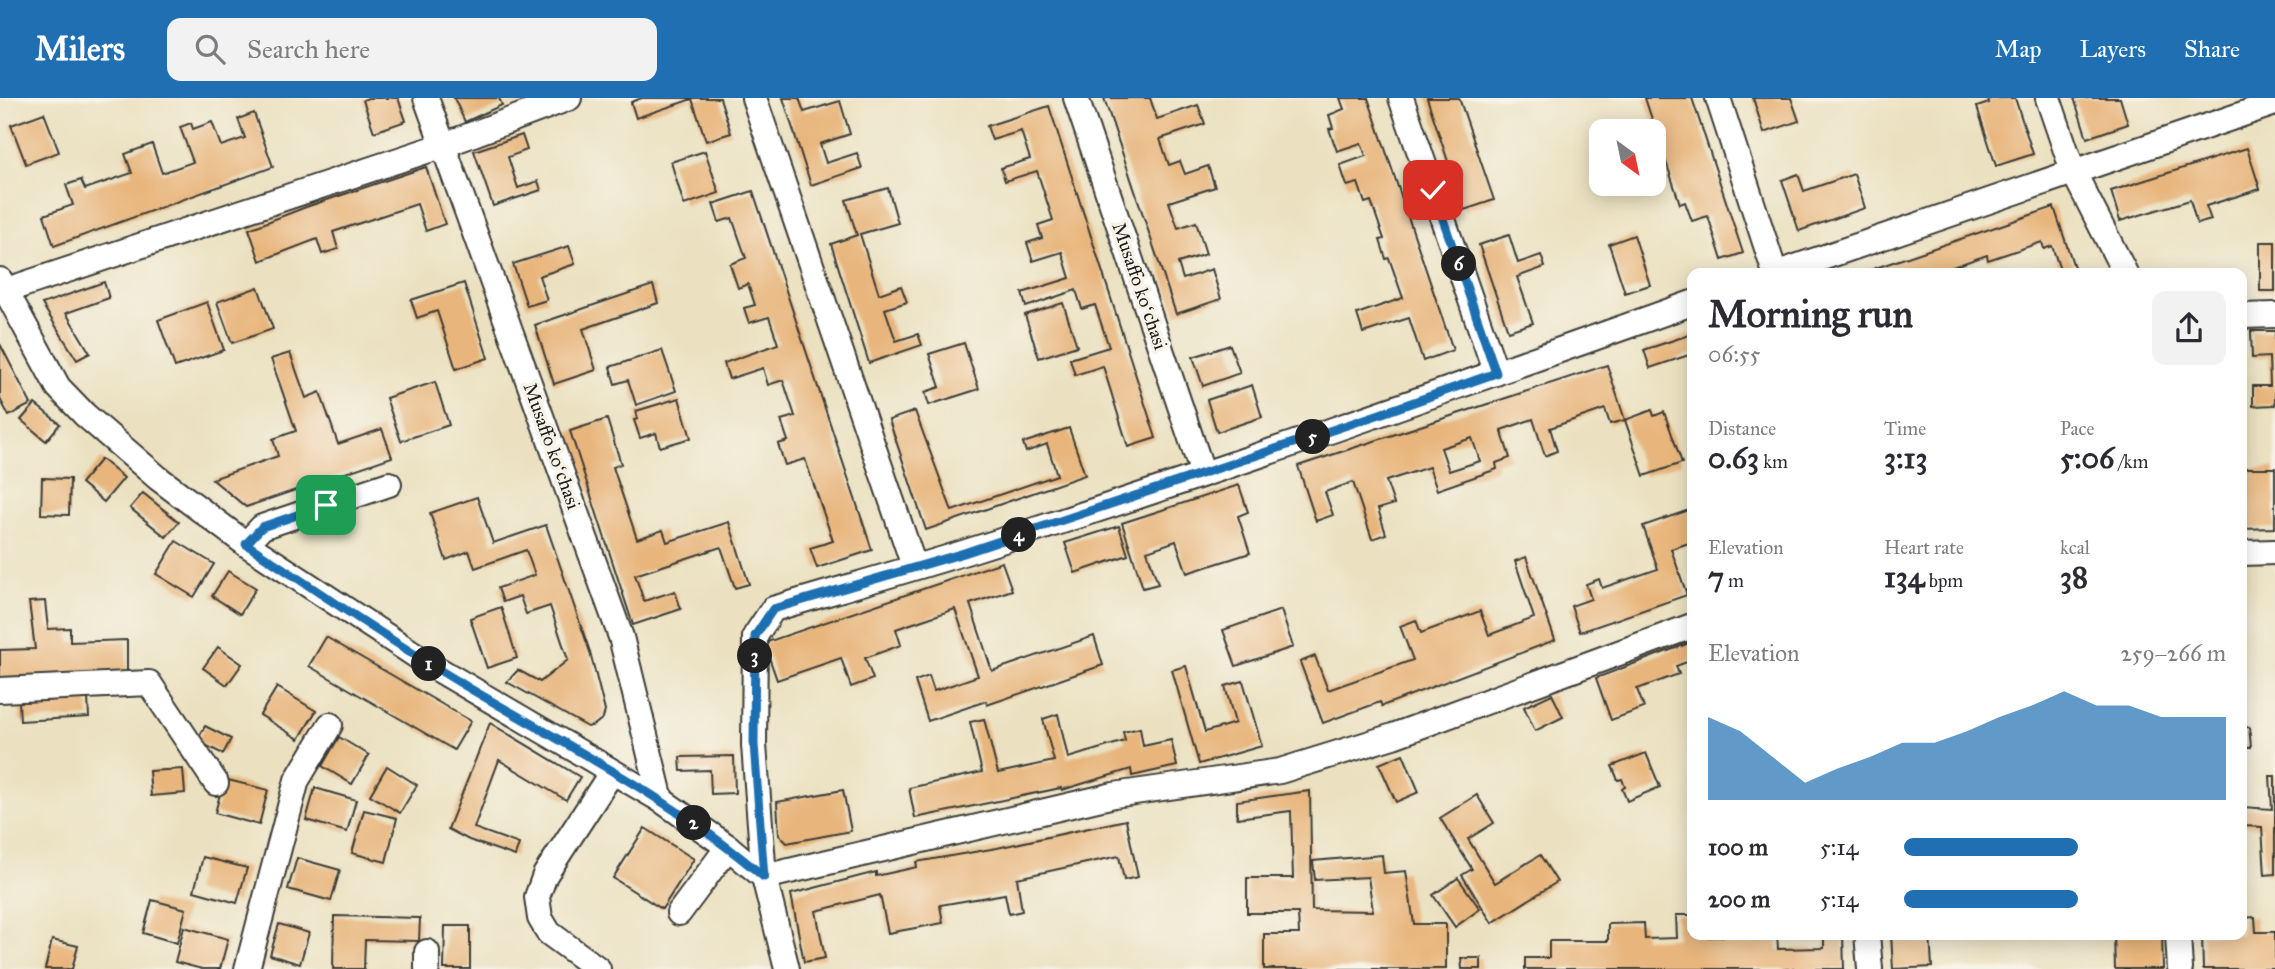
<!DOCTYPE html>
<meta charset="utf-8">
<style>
:root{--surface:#fff;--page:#f2f2f3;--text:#2b2b33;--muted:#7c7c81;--accent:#1f6fb2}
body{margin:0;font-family:"IM FELL Great Primer",serif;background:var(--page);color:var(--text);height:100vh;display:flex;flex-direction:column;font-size:26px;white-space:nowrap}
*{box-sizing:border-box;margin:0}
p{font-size:23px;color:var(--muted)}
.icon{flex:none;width:38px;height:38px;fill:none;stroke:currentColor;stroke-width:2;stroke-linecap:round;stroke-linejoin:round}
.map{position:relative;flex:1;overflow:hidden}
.sheet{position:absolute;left:1687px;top:170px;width:560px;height:672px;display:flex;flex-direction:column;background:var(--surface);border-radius:14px;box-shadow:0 4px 18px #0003}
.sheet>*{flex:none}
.needle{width:46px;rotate:147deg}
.tools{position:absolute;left:1589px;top:21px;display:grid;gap:14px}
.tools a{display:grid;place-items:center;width:77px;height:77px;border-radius:14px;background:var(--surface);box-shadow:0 4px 18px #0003;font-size:35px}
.pin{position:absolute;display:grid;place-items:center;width:60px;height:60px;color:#fff;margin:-30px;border-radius:14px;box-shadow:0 4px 10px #0006}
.km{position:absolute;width:35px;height:35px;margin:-18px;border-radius:50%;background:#222;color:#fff;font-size:19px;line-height:35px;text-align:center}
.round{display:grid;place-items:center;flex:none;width:74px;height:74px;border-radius:14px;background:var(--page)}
.overview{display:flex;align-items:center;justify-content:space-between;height:119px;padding:0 21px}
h1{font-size:38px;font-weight:700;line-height:52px}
.stats{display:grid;grid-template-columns:repeat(3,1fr);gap:10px;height:119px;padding:7px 21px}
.stats div{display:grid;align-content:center}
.stats b{font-size:30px;font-weight:700}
.stats small{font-size:19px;font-weight:400}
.stats p{font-size:19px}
.chart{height:196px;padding:14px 21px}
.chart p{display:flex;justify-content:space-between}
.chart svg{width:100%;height:126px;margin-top:7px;fill:var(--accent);opacity:.7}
ul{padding:0 21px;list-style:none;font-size:23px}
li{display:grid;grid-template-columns:112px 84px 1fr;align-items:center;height:52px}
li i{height:18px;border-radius:9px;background:var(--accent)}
header{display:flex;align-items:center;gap:42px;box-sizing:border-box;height:98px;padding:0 35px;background:var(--accent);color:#fff}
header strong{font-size:33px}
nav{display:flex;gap:38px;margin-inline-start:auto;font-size:24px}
.search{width:490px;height:63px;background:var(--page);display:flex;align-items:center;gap:18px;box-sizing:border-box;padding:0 24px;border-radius:14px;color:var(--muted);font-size:26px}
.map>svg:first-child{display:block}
.building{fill:#e8b57c;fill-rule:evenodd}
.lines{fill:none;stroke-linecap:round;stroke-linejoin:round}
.minor-casing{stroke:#3b3a35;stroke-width:28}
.minor{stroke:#fff;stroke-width:24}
.route-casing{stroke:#fff;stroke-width:14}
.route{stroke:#1f6fb2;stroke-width:9}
.labels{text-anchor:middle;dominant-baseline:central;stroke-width:7;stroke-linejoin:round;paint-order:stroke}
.street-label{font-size:19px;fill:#1c1c1c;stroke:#f7f3e8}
</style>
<header>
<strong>Milers</strong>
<div class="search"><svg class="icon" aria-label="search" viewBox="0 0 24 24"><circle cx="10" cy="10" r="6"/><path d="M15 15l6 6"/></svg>Search here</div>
<nav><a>Map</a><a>Layers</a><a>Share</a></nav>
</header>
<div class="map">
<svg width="2275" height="871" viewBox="0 0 2275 871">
<rect width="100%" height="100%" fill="#f7f3e8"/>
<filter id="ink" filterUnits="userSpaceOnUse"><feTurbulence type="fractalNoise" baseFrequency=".0143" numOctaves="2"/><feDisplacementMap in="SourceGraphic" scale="14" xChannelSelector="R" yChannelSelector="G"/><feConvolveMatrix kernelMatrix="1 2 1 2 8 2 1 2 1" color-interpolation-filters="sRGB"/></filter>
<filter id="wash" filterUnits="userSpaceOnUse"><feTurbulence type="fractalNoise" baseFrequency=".00686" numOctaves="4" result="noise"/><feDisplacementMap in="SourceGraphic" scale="28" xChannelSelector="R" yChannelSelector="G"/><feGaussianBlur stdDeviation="1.57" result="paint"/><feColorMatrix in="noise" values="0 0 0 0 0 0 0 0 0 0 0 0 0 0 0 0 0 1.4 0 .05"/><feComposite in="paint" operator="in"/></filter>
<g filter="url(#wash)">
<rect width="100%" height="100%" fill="#ebe1c1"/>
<g id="blocks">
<g class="building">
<polygon points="368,0 398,0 406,23 374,34 363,2"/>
<polygon points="454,0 499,0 502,7 465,24"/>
<polygon points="642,0 720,0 731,35 706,43 692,1 636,20 631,4"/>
<polygon points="783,0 799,0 804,14 840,3 850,36 820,46 826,65 857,55 862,70 811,87"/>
<polygon points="1104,0 1150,0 1157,21 1198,7 1205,26 1160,41 1169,67 1180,63 1185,76 1208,68 1215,89 1169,104 1178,130 1196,124 1206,156 1178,165 1183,181 1212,171 1221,201 1176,216"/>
<polygon points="1340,0 1368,0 1453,252 1423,263 1409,220 1363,235 1357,216 1403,200 1389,160 1386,161 1380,142 1384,141 1371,103 1365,105 1358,85 1347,88 1340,67 1366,58 1361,45 1337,53 1329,31 1333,30 1329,17 1344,11"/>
<polygon points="1427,0 1459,0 1494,102 1464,112"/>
<polygon points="1645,0 1692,0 1743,155 1722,162 1708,118 1692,123 1685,104 1680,106"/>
<polygon points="1753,0 1791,0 1799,23 1764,35"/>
<polygon points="1988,0 2015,0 2033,56 1996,68 1977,9 1989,5"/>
<polygon points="2074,0 2120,0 2128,26 2087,40"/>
<polygon points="1049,8 1156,340 1128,349 1103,268 1075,277 1070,261 1109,249 1095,207 1082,211 1076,192 1026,209 1022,195 1070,180 1062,154 1033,163 1027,145 1042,140 1038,127 1053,122 1037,73 1005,83 1001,70 1030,61 1021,33 992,42 987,28"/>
<polygon points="44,15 59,54 26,66 11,27"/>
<polygon points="254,15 273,69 54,148 44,117 73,107 66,87 81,82 85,91 132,75 125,56 152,46 162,75 193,64 180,29 191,25 193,31 212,24 221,48 245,40 238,21"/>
<polygon points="522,37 527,52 508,59 518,90 538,83 541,92 493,108 474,53"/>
<polygon points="2247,50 2260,91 2206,108 2211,122 2197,126 2190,102 2120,123 2111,93"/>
<polygon points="705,53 719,95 684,107 671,64"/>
<polygon points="426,69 445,126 426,133 417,106 333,134 338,151 322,156 317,141 260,163 249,131 306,109"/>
<polygon points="1798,76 1804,93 1854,76 1865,110 1799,133 1782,82"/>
<polygon points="888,90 898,125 860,136 879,196 901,188 907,204 885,211 896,243 918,236 922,247 869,265 831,146 857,137 846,102"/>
<polygon points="753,93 872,452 817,470 810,450 833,443 805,361 785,367 778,346 788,343 781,322 795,318 783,282 768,287 763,270 729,281 724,265 778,246 769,219 749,225 744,210 755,207 748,186 738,190 730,166 746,160 732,120 719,124 713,106"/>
<polygon points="2054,109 2076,175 2061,175 2052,148 2044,151 2042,144 1988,162 1987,157 1935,175 1861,175"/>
<polygon points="1509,137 1518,165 1541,157 1545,169 1517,179 1533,225 1508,233 1479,147"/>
<polygon points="1634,137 1650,187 1625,195 1609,146"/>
<rect x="2260" y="144" width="15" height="49"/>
<polygon points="569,148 575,166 539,178 547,202 527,208 513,166"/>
<polygon points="104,184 109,200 66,215 90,255 77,262 42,206"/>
<polygon points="464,185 488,260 456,271 437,213 417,220 411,202"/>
<polygon points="653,187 658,205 583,231 596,272 554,286 535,227"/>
<polygon points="258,189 273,231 232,245 217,204"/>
<polygon points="207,204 224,252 175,269 158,222"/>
<polygon points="1063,205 1077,248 1039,260 1025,217"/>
<polygon points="2251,233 2275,233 2275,307 2253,308 2253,288 2270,288 2269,259 2252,260"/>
<polygon points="1692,236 1692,256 1650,270 1644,252"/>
<polygon points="964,245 979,291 929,307 925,294 940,289 929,256"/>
<polygon points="0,246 31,306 9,318 0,301"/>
<polygon points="1230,247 1240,275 1203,288 1193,259"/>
<polygon points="662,252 676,293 636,307 628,282 615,286 610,269"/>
<polygon points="290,255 306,300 320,294 338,346 382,331 392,359 246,409 212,381 278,358 273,341 296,333 271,261"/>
<path d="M1607 267 1625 322 1610 326 1605 311 1550 330 1557 353 1545 358 1533 321 1501 332 1510 360 1496 365 1497 371 1437 392 1429 369 1386 383 1394 406 1378 411 1386 436 1372 441 1353 384 1325 394 1333 417 1316 423 1298 368ZM1472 340 1480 363 1449 373 1441 350Z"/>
<polygon points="435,284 449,327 401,343 386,300"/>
<polygon points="1252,287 1262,319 1217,334 1207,302"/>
<polygon points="679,300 691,340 660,349 656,335 640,340 634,322 638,321 636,313"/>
<polygon points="35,306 60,326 46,343 21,322"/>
<polygon points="1652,312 1654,318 1664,314 1682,365 1644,378 1625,322"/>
<polygon points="915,313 952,413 1057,377 1047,346 1026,354 1023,345 1069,330 1085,377 926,432 889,322"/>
<polygon points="607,321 621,366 613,369 637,441 663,432 667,444 729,424 749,486 735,490 721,449 635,477 644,503 675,493 681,511 633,527 570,333"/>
<polygon points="101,361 124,380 104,404 81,385"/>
<polygon points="2242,370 2275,370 2275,430 2242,431"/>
<polygon points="42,380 70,381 69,417 41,416"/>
<polygon points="1239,387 1248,414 1238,418 1250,455 1187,475 1176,443 1147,453 1158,486 1143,490 1122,425"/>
<polygon points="143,395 179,424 166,439 130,410"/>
<polygon points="477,399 493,445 546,427 590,554 605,613 603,620 594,627 588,629 507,584 518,572 540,584 568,562 550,508 526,516 520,498 503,504 498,490 535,477 526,452 475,470 469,453 446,462 430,415"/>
<polygon points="1689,412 1692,421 1692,444 1671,451 1687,497 1580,534 1571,508 1591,501 1586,486 1599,481 1602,490 1658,471 1643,428"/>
<polygon points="1119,428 1128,457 1075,475 1065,445"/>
<polygon points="176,443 214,466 194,499 156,476"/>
<polygon points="1526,459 1555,542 1382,608 1380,604 1323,625 1300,564 1315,558 1328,592 1413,562 1400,528 1416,522 1421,535 1480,513 1489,537 1534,520 1515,463"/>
<polygon points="1002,464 1012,492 970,506 992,573 1094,538 1103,567 987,607 986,603 928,623 915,583 929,578 934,593 978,578 955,511 896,531 901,547 865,560 873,581 851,589 841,560 777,582 764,545"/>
<polygon points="228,473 256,490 240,516 212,498"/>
<polygon points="45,503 48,531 70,530 70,544 127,542 127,578 0,583 0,552 35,551 29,504"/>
<polygon points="501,509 517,560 487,570 470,520"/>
<polygon points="1281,512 1293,549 1236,568 1223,532"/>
<polygon points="326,539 471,623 454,652 309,568"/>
<polygon points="1692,544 1692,562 1676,568 1679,576 1637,591 1644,610 1611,622 1596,580"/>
<polygon points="218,549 242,566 227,587 203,570"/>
<polygon points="1186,568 1205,634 1235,625 1225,588 1243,583 1262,648 1199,666 1172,572"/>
<polygon points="277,589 316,613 299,641 260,617"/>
<polygon points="1552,596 1563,619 1535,633 1524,609"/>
<polygon points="88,600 89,619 20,623 19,604"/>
<polygon points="1058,616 1068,660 1125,643 1123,634 1140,630 1143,648 1171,642 1177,668 1132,678 1131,671 1062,692 1061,690 915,720 909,690 982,674 970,624 984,621 998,675 1054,663 1043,621"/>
<polygon points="490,625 580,679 566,702 499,662 474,730 519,746 515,758 469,742 448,731"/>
<polygon points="205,628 231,641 223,656 197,643"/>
<polygon points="2249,629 2251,649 2242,649 2242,630"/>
<polygon points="339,639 369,657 352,686 322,668"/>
<polygon points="1646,655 1660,689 1627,703 1622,691 1625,689 1622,681 1618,682 1612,668"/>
<polygon points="1403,656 1419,694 1396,704 1379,666"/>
<polygon points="734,658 735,695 711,696 710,672 681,673 680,659"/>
<polygon points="387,668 417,687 400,715 370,697"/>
<polygon points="183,671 185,695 151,698 149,673"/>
<polygon points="2270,678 2275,678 2275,776 2265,777 2262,729 2242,728 2242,709 2272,711"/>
<polygon points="224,681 268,692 259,727 215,715"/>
<polygon points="315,690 356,702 347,734 306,722"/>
<polygon points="843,692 851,733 787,745 779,737 777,704"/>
<polygon points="1310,693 1312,812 1373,813 1368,779 1315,782 1313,763 1382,757 1384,775 1406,773 1414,826 1446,826 1446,871 1264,871 1264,836 1299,836 1298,815 1247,815 1247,780 1293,780 1291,713 1237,720 1237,703"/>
<polygon points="1477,697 1494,725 1468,741 1495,785 1540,757 1557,784 1492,825 1462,777 1472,771 1440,720"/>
<polygon points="364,712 397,720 386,764 352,755"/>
<polygon points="1126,722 1138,779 1124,782 1119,758 1017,780 1022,813 1009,816 1005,796 940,807 943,825 888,835 880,797 816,813 825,860 804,864 791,796 876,774 876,778 917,769 916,764 997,750"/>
<polygon points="645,730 694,761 662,811 613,780"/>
<polygon points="203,759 247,770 237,805 194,793"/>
<polygon points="297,760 340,772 331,803 288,791"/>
<polygon points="1458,780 1480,811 1455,829 1433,797"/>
<polygon points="152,802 186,811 177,845 143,835"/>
<polygon points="1676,817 1692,817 1692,836 1704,836 1704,839 1777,836 1778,851 1824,850 1824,836 1843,836 1844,871 1525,871 1525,860 1549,860 1549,843 1608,843 1608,826 1644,825 1645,841 1677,840"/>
<polygon points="334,818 420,820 419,843 365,842 364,871 333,871"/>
<polygon points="2255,819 2256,834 2275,834 2275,871 2203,871 2202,836 2242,836 2242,820"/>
<polygon points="279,826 309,835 300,866 270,857"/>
<polygon points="445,828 470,828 470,871 444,871"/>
<polygon points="184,829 228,841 220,871 202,871 175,864"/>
<polygon points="1891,836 1930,836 1932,869 1893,871"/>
<polygon points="2114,836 2162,836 2163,871 2115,871"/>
<polygon points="52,842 78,848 72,871 45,871"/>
<polygon points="1461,860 1481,860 1481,871 1462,871"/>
</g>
</g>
</g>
<g filter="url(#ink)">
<use href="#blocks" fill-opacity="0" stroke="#3b3a35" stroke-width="2"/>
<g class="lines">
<g class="minor-casing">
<g id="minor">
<polyline points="426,0 621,539 661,702"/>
<polyline points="754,0 914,468"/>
<polyline points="1076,0 1203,376"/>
<polyline points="1401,0 1496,275"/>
<polyline points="1718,0 1775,175"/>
<polyline points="2048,0 2073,73 2125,175"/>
<polyline points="1778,175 2275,5"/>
<polyline points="0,182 58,289 85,317 158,380 246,446 429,566 661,702 728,749 764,779 787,871"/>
<polyline points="4,193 444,47 569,0"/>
<path d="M1692 205C1451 291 1210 377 966 454 902 474 837 492 773 511L755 538 754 647 764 779 1114 697 1280 673 1393 638 1692 528"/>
<polyline points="2242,218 2275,217"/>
<polyline points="246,446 262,429 389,386"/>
<polyline points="2242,455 2275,454"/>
<polyline points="0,592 149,585 216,685"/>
<polyline points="679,815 728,749"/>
<polyline points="1867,836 1870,871"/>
<polyline points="2178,836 2180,871"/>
<polyline points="247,871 297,682 330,627"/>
<polyline points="427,871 427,854"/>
<polyline points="598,871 549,835 540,820 537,799 545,777 612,674"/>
</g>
</g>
<use href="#minor" class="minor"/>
</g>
</g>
<g class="lines" filter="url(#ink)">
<g class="route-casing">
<path id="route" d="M326 407 262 429 246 446C320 495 393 545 469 590 570 649 675 703 764 779L754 646 755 538 773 511 964 455 1377 317 1496 275 1433 92"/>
</g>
<use href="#route" class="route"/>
</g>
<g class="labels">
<g class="street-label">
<text transform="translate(1140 188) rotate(71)">Musaffo koʻchasi</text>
<text transform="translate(552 348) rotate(70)">Musaffo koʻchasi</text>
</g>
</g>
</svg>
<div class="tools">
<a><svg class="needle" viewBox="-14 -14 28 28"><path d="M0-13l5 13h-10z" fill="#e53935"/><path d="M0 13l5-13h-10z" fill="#7c7c81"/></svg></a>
</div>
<div class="pin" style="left:326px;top:407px;background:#1e9e55"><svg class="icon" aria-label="arrive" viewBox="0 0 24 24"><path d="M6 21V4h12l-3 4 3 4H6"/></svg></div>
<div class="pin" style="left:1433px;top:92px;background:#d93025"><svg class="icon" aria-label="check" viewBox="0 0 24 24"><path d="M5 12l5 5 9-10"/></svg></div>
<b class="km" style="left:429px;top:566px">1</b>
<b class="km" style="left:694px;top:725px">2</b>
<b class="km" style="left:755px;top:558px">3</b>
<b class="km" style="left:1019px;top:437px">4</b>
<b class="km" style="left:1313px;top:339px">5</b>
<b class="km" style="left:1459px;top:166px">6</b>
<section class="sheet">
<div class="overview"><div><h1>Morning run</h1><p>06:55</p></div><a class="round"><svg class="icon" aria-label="share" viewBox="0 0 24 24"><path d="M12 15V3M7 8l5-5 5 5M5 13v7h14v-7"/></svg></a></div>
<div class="stats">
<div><p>Distance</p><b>0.63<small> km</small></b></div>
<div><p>Time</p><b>3:13</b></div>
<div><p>Pace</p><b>5:06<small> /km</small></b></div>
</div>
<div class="stats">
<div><p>Elevation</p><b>7<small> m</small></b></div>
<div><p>Heart rate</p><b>134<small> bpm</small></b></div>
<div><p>kcal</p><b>38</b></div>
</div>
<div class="chart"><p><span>Elevation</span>259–266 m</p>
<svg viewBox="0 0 160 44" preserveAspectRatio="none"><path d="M0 44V15L10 20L20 29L30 38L40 33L50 29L60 24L70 24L80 20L90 15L100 11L110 6L120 11L130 11L140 15L150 15L160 15V44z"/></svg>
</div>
<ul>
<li><b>100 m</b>5:14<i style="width:54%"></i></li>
<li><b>200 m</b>5:14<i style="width:54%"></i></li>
</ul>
</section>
</div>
